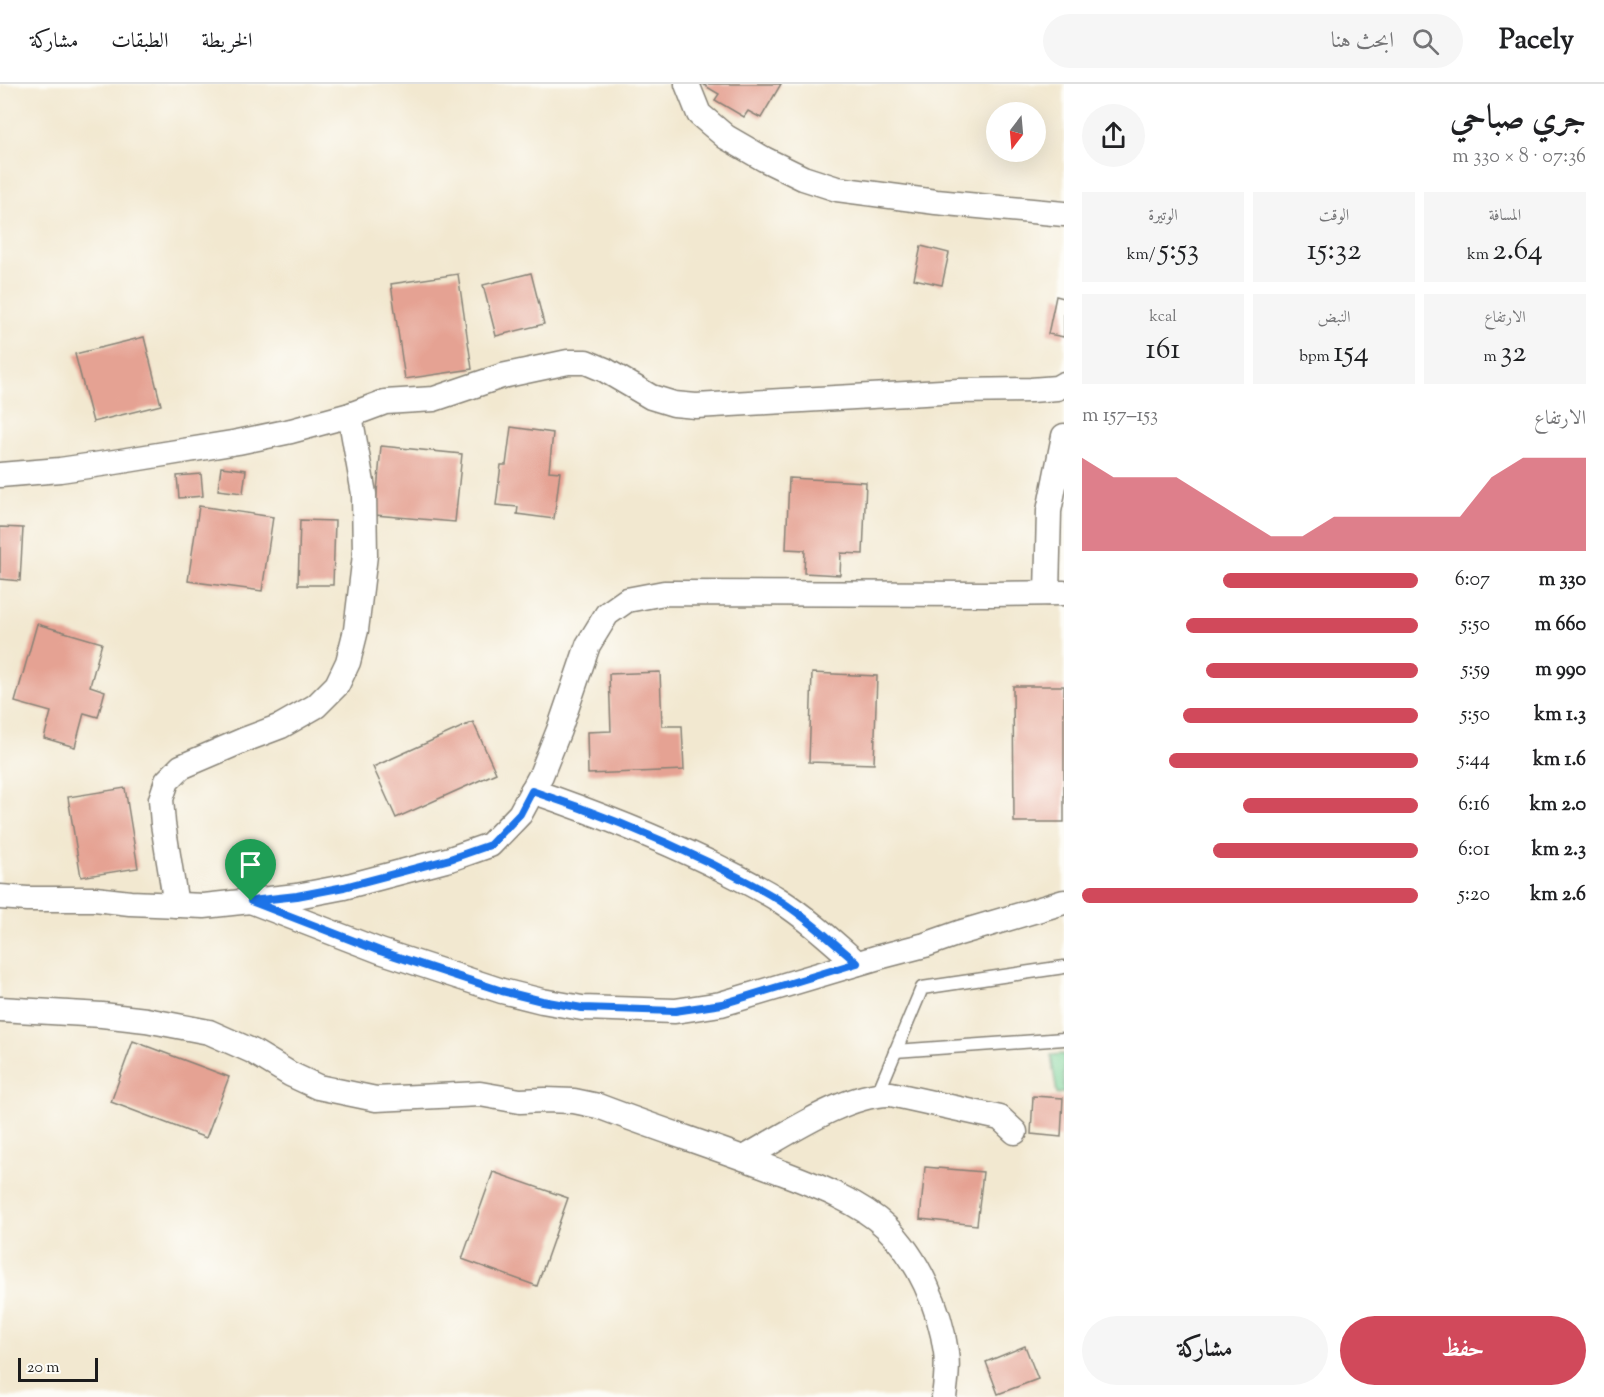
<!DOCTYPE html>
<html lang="ar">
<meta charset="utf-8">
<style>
:root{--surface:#fff;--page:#f6f6f6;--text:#202124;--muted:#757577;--line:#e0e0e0;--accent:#d1495b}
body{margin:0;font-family:"Sorts Mill Goudy",Amiri,serif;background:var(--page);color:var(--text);direction:rtl;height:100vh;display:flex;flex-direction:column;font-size:22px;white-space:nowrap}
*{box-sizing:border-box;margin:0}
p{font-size:20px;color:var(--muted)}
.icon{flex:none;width:33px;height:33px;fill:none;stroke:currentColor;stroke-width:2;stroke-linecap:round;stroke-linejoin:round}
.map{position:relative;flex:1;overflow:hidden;direction:ltr}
.details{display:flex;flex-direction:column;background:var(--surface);width:540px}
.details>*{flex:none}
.needle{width:39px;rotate:196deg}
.tools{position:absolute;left:986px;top:18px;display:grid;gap:12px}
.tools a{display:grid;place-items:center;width:60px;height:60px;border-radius:50%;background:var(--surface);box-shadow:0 6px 24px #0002;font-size:30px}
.scale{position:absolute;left:18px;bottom:15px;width:80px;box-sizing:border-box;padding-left:6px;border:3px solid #1c1c1c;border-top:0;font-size:16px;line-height:21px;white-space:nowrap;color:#1c1c1c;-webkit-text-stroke:4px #fdfcf7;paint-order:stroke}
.pin{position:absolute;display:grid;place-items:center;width:51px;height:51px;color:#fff;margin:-62px -26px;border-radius:50% 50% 50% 0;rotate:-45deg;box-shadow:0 0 6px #0007}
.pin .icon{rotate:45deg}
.round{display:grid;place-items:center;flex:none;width:63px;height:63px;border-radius:32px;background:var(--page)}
.headline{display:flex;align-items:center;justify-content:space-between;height:102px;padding:0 18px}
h1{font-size:33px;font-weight:600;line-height:45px}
.metrics{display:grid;grid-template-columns:repeat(3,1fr);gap:9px;height:102px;padding:6px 18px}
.metrics div{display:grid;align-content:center;border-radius:0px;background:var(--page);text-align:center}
.metrics b{font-size:30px;font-weight:600}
.metrics small{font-size:16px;font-weight:400}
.metrics p{font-size:16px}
.chart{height:168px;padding:12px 18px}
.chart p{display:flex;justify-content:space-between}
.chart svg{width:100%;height:108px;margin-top:6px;fill:var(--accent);opacity:.7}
.primary-button{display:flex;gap:12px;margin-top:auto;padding:12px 18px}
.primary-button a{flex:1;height:69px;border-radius:36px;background:var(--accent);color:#fff;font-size:24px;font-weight:600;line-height:69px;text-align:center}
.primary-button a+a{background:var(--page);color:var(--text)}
ul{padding:0 18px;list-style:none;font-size:20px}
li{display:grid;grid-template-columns:96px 72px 1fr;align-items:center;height:45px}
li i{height:15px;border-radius:8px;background:var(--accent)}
header{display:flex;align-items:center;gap:36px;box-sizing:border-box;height:84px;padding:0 30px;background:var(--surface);border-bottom:2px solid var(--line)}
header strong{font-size:28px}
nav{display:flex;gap:33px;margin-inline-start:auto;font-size:21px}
.search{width:420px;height:54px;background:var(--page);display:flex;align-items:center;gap:15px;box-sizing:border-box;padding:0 21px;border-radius:33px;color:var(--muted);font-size:22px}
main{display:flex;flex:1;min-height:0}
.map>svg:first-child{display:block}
.green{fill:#79d197;stroke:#4a765a;stroke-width:1.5}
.building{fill:#e5a293}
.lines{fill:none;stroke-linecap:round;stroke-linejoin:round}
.lane-casing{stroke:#878276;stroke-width:15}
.street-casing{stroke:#878276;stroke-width:27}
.lane{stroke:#fff;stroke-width:12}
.street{stroke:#fff;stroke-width:24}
.route-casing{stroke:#fff;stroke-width:12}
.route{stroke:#1a73e8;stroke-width:8}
</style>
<header>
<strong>Pacely</strong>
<div class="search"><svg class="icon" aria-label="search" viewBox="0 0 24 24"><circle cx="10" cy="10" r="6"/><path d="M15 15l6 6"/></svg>ابحث هنا</div>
<nav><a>الخريطة</a><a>الطبقات</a><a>مشاركة</a></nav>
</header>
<main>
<section class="details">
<div class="headline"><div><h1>جري صباحي</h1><p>07:36 · 8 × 330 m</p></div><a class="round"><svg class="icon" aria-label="share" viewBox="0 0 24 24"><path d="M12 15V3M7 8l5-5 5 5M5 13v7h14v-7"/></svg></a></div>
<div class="metrics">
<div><p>المسافة</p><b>2.64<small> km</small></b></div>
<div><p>الوقت</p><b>15:32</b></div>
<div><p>الوتيرة</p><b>5:53<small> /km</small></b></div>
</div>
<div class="metrics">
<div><p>الارتفاع</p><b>32<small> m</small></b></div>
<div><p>النبض</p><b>154<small> bpm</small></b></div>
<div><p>kcal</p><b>161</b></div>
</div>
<div class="chart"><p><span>الارتفاع</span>153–157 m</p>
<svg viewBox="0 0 160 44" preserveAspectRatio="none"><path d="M0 44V6L10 14L20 14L30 14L40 22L50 30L60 38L70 38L80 30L90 30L100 30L110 30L120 30L130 14L140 6L150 6L160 6V44z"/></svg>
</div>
<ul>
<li><b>330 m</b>6:07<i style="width:58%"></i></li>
<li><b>660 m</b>5:50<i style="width:69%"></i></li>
<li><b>990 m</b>5:59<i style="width:63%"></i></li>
<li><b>1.3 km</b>5:50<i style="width:70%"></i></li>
<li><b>1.6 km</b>5:44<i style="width:74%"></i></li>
<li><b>2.0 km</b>6:16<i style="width:52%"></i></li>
<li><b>2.3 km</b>6:01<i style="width:61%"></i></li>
<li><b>2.6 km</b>5:20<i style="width:100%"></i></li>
</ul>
<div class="primary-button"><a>حفظ</a><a>مشاركة</a></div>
</section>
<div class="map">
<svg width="1064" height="1313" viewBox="0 0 1064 1313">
<rect width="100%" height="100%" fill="#fdfcf7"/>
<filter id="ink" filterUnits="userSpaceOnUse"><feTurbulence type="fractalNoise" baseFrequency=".0167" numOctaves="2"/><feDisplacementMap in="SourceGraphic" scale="12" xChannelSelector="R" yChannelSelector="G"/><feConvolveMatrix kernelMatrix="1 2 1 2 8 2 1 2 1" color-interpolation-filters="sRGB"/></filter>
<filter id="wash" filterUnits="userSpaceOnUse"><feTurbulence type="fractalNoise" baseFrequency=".008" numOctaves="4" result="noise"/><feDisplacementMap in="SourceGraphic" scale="24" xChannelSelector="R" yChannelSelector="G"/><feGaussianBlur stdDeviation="1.35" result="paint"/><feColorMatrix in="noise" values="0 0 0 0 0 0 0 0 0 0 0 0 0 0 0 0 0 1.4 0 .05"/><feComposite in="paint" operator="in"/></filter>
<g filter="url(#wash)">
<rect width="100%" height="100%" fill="#f2e8d0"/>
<polygon class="green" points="1064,970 1064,1009 1057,1010 1051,971"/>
<g id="blocks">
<g class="building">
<polygon points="702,0 781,0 761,34 748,27 744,33 715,16 719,10"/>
<polygon points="921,162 949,169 942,201 914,195"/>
<polygon points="531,189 544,240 496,252 483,201"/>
<polygon points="458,190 472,285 405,295 391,200"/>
<polygon points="1056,212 1064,214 1064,253 1048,250"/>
<polygon points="144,253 161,321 93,338 75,270"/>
<polygon points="511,343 553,349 549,387 560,388 554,435 517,430 518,423 496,421 501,381 506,381"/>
<polygon points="381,362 462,370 455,438 375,431"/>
<polygon points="221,383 246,386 243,409 218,406"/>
<polygon points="201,390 203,412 179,414 177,392"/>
<polygon points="789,394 866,398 863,470 841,469 840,491 804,489 805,466 786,465"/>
<polygon points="199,422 273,433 262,507 188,497"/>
<polygon points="300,436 335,437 333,501 298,501"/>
<polygon points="0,443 23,444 20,497 0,495"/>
<polygon points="37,540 102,559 90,602 105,607 98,633 84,629 75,663 44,654 51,628 15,618"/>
<polygon points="660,588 662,642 682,642 684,686 588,690 587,648 611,647 609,590"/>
<polygon points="812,589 877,592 874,680 809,678"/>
<polygon points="1013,602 1064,602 1064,738 1014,738"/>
<polygon points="473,638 496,689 396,734 373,683"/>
<polygon points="125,704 138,784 81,793 68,713"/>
<polygon points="133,957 229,993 206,1054 111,1018"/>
<polygon points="1033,1012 1063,1014 1061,1053 1031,1050"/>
<polygon points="925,1083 983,1088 977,1141 920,1135"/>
<polygon points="493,1088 568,1114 537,1202 462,1175"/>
<polygon points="1025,1262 1038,1295 998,1310 986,1278"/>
</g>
</g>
</g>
<g filter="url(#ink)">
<use href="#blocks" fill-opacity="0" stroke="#878276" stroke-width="1.5"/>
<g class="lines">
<g class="lane-casing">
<g id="lane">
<polyline points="895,967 1064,955"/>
<polyline points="878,1009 922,904 1064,883"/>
</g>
</g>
<g class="street-casing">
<g id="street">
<polyline points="687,0 699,30 726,53 764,75 803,94 837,105 936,118 1064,130"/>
<polyline points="0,391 60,386 115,378 238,358 291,347 350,331 385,318 434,315 502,292 568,278 586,278 605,286 651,313 674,320 696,322 959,307 1031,306 1057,304 1064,300"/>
<polyline points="1047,509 1049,427 1064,352"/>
<path d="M532 707C593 728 652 751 710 779 733 791 757 802 779 816 807 834 832 857 857 879"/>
<polyline points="0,813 27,815 95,815 130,819 204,822 297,812 344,803 450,775 490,761 520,730 541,691 559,646 588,561 607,530 627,516 664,509 990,510 1064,509"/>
<polyline points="253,818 380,867 502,907 542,917 582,924 675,927 721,920 879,873 925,861 959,849 1064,818"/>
<polyline points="176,821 163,740 161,715 167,697 181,683 244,656 281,642 316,622 337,601 348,578 356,546 365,471 364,410 350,331"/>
<path d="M0 925 102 931 146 936 209 948 252 967 290 990 318 1003 376 1015 480 1010 520 1017 545 1016 574 1017 598 1022C658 1045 718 1064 778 1087 812 1100 859 1117 886 1143 918 1174 940 1224 946 1268 948 1283 946 1298 944 1313"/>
<path d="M744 1074C784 1052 846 1009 891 1010L1000 1034 1015 1048"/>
</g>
</g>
<use href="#lane" class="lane"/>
<use href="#street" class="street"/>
</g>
</g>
<g class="lines" filter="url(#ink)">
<g class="route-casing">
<path id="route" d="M532 707C593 727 652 751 710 779 733 791 757 802 779 816 807 834 832 857 857 879L722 920 675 927 582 924 542 917 502 907 380 867 251 817 297 812 344 803 450 775 490 761 520 730Z"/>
</g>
<use href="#route" class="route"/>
</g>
</svg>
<div class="tools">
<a><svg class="needle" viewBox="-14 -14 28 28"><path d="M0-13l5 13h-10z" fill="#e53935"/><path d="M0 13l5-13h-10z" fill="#757577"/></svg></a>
</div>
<div class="scale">20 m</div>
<div class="pin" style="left:251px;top:817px;background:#1e9e55"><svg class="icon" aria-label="arrive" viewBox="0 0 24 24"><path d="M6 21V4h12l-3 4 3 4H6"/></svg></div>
</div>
</main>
